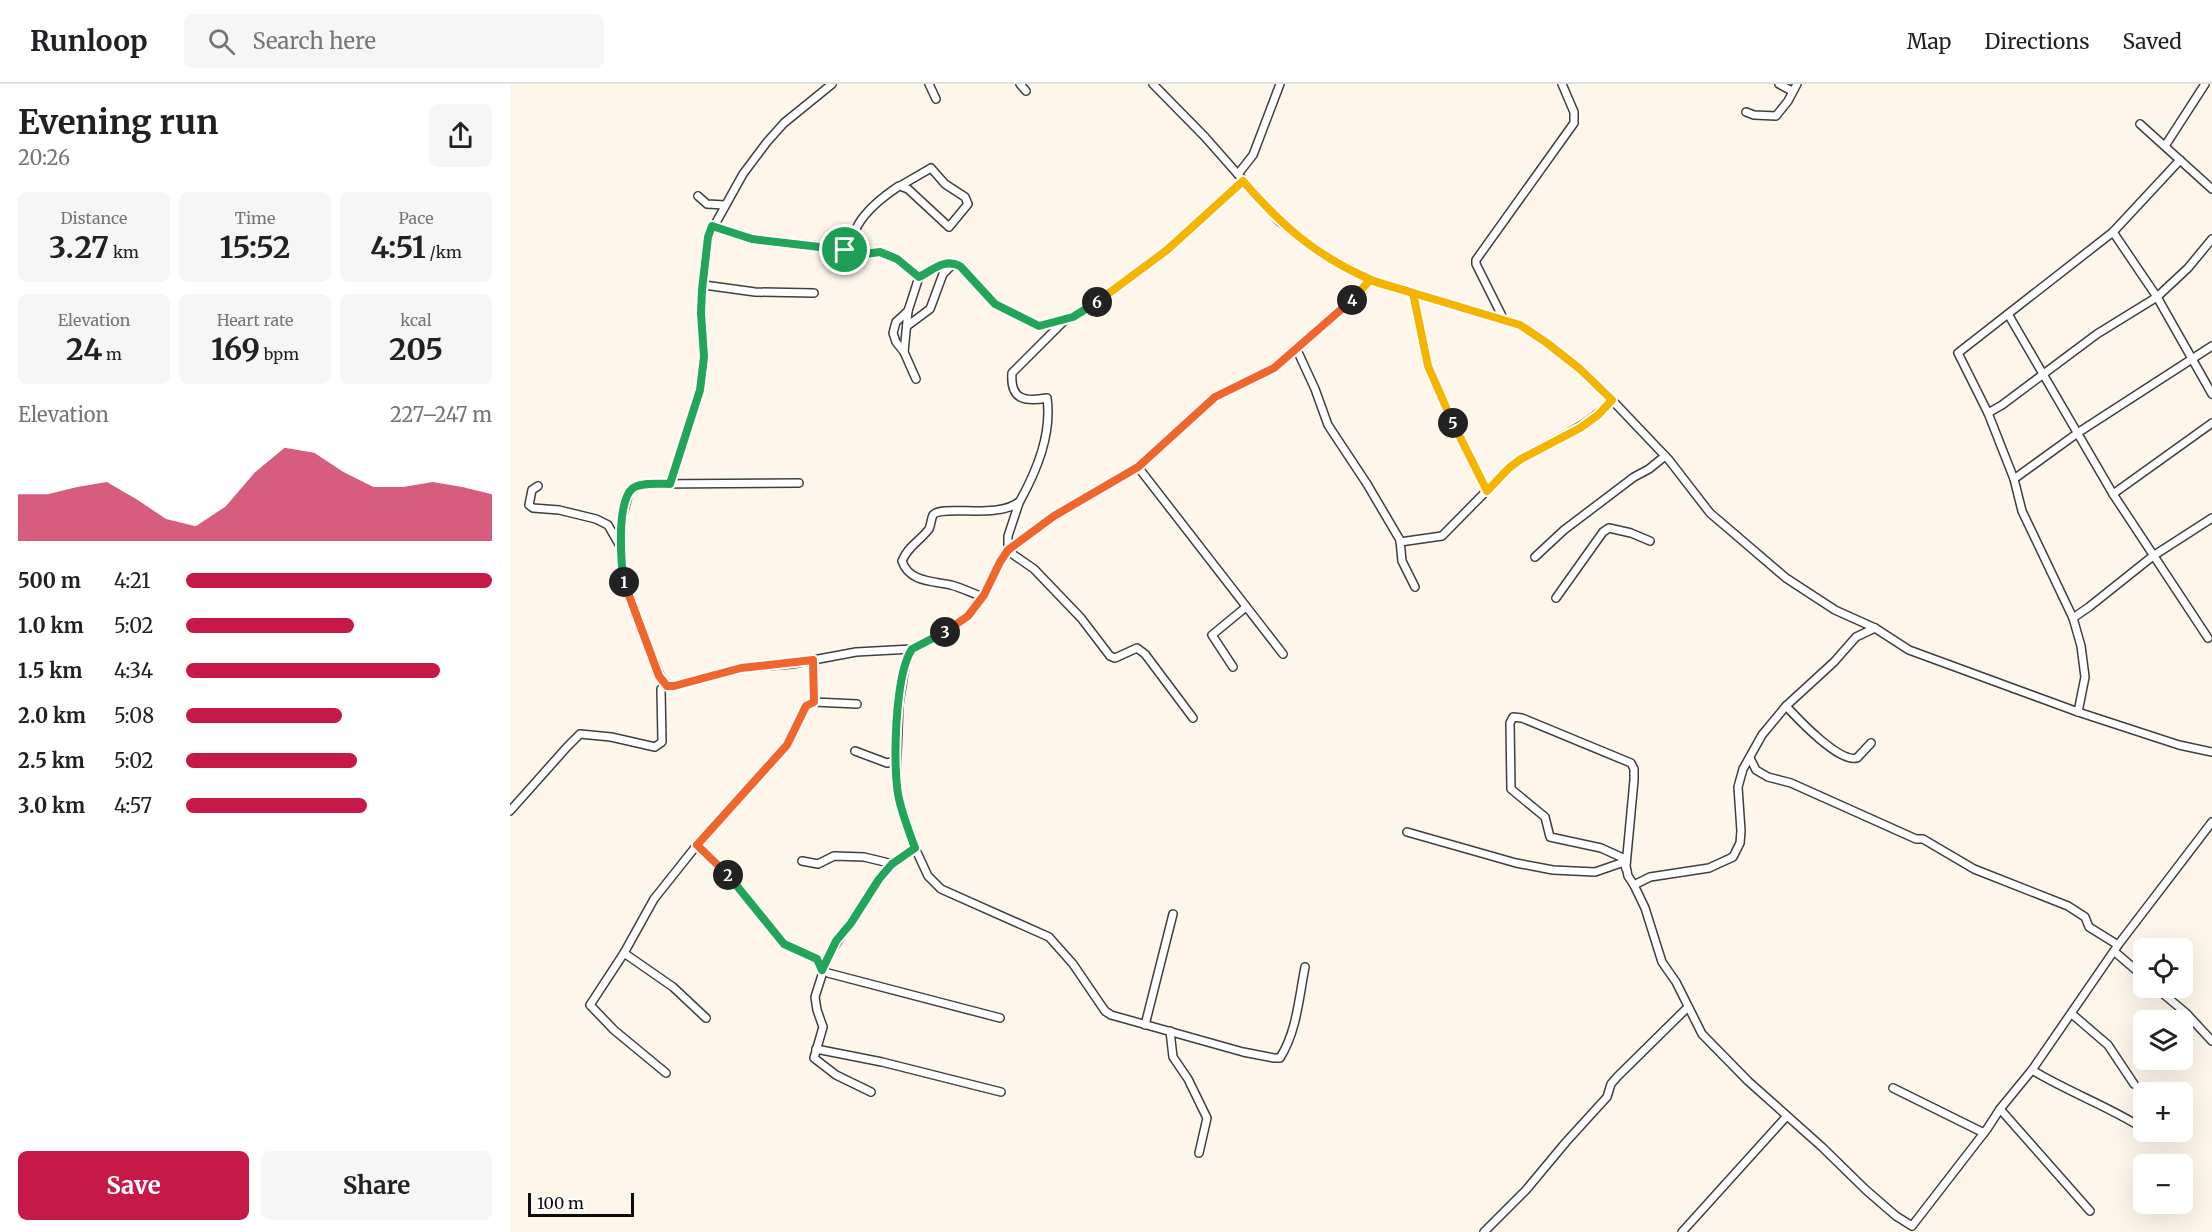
<!DOCTYPE html>
<meta charset="utf-8">
<style>
:root{--surface:#fff;--page:#f6f6f6;--text:#202124;--muted:#757577;--line:#e0e0e0;--accent:#c71948}
body{margin:0;font-family:Merriweather,serif;background:var(--page);color:var(--text);height:100vh;display:flex;flex-direction:column;font-size:22px;white-space:nowrap}
*{box-sizing:border-box;margin:0}
p{font-size:20px;color:var(--muted)}
.icon{flex:none;width:33px;height:33px;fill:none;stroke:currentColor;stroke-width:2;stroke-linecap:round;stroke-linejoin:round}
.map{position:relative;flex:1;overflow:hidden}
.side{display:flex;flex-direction:column;background:var(--surface);width:510px}
.side>*{flex:none}
.tools{position:absolute;left:1623px;top:854px;display:grid;gap:12px}
.tools a{display:grid;place-items:center;width:60px;height:60px;border-radius:9px;background:var(--surface);box-shadow:0 6px 24px #0002;font-size:30px}
.scale{position:absolute;left:18px;bottom:15px;width:106px;box-sizing:border-box;padding-left:6px;border:3px solid #0c0c0c;border-top:0;font-size:16px;line-height:21px;white-space:nowrap;color:#0c0c0c;-webkit-text-stroke:4px #fff;paint-order:stroke}
.pin{position:absolute;display:grid;place-items:center;width:51px;height:51px;color:#fff;margin:-26px;border:3px solid #fff;border-radius:50%;box-shadow:0 2px 6px #0007}
.km{position:absolute;width:30px;height:30px;margin:-15px;border-radius:50%;background:#222;color:#fff;font-size:16px;line-height:30px;text-align:center}
.round{display:grid;place-items:center;flex:none;width:63px;height:63px;border-radius:9px;background:var(--page)}
.head{display:flex;align-items:center;justify-content:space-between;height:102px;padding:0 18px}
h1{font-size:33px;font-weight:700;line-height:45px}
.figures{display:grid;grid-template-columns:repeat(3,1fr);gap:9px;height:102px;padding:6px 18px}
.figures div{display:grid;align-content:center;border-radius:9px;background:var(--page);text-align:center}
.figures b{font-size:30px;font-weight:700}
.figures small{font-size:16px;font-weight:400}
.figures p{font-size:16px}
.chart{height:168px;padding:12px 18px}
.chart p{display:flex;justify-content:space-between}
.chart svg{width:100%;height:108px;margin-top:6px;fill:var(--accent);opacity:.7}
.cta{display:flex;gap:12px;margin-top:auto;padding:12px 18px}
.cta a{flex:1;height:69px;border-radius:9px;background:var(--accent);color:#fff;font-size:24px;font-weight:700;line-height:69px;text-align:center}
.cta a+a{background:var(--page);color:var(--text)}
ul{padding:0 18px;list-style:none;font-size:20px}
li{display:grid;grid-template-columns:96px 72px 1fr;align-items:center;height:45px}
li i{height:15px;border-radius:8px;background:var(--accent)}
header{display:flex;align-items:center;gap:36px;box-sizing:border-box;height:84px;padding:0 30px;background:var(--surface);border-bottom:2px solid var(--line)}
header strong{font-size:28px}
nav{display:flex;gap:33px;margin-inline-start:auto;font-size:21px}
.search{width:420px;height:54px;background:var(--page);display:flex;align-items:center;gap:15px;box-sizing:border-box;padding:0 21px;border-radius:9px;color:var(--muted);font-size:22px}
main{display:flex;flex:1;min-height:0}
.map>svg:first-child{display:block}
.lines{fill:none;stroke-linecap:round;stroke-linejoin:round}
.minor-casing{stroke:#3f3f3f;stroke-width:10}
.minor{stroke:#fff;stroke-width:7}
.split-1-casing{stroke:#fff;stroke-width:12}
.split-2-casing{stroke:#fff;stroke-width:12}
.split-3-casing{stroke:#fff;stroke-width:12}
.split-4-casing{stroke:#fff;stroke-width:12}
.split-5-casing{stroke:#fff;stroke-width:12}
.split-6-casing{stroke:#fff;stroke-width:12}
.split-7-casing{stroke:#fff;stroke-width:12}
.split-1{stroke:#22a559;stroke-width:8}
.split-2{stroke:#f0652b;stroke-width:8}
.split-3{stroke:#22a559;stroke-width:8}
.split-4{stroke:#f0652b;stroke-width:8}
.split-5{stroke:#f5b400;stroke-width:8}
.split-6{stroke:#f5b400;stroke-width:8}
.split-7{stroke:#22a559;stroke-width:8}
</style>
<header>
<strong>Runloop</strong>
<div class="search"><svg class="icon" aria-label="search" viewBox="0 0 24 24"><circle cx="10" cy="10" r="6"/><path d="M15 15l6 6"/></svg>Search here</div>
<nav><a>Map</a><a>Directions</a><a>Saved</a></nav>
</header>
<main>
<section class="side">
<div class="head"><div><h1>Evening run</h1><p>20:26</p></div><a class="round"><svg class="icon" aria-label="share" viewBox="0 0 24 24"><path d="M12 15V3M7 8l5-5 5 5M5 13v7h14v-7"/></svg></a></div>
<div class="figures">
<div><p>Distance</p><b>3.27<small> km</small></b></div>
<div><p>Time</p><b>15:52</b></div>
<div><p>Pace</p><b>4:51<small> /km</small></b></div>
</div>
<div class="figures">
<div><p>Elevation</p><b>24<small> m</small></b></div>
<div><p>Heart rate</p><b>169<small> bpm</small></b></div>
<div><p>kcal</p><b>205</b></div>
</div>
<div class="chart"><p><span>Elevation</span>227–247 m</p>
<svg viewBox="0 0 160 44" preserveAspectRatio="none"><path d="M0 44V25L10 25L20 22L30 20L40 27L50 35L60 38L70 30L80 16L90 6L100 8L110 16L120 22L130 22L140 20L150 22L160 25V44z"/></svg>
</div>
<ul>
<li><b>500 m</b>4:21<i style="width:100%"></i></li>
<li><b>1.0 km</b>5:02<i style="width:55%"></i></li>
<li><b>1.5 km</b>4:34<i style="width:83%"></i></li>
<li><b>2.0 km</b>5:08<i style="width:51%"></i></li>
<li><b>2.5 km</b>5:02<i style="width:56%"></i></li>
<li><b>3.0 km</b>4:57<i style="width:59%"></i></li>
</ul>
<div class="cta"><a>Save</a><a>Share</a></div>
</section>
<div class="map">
<svg width="1702" height="1148" viewBox="0 0 1702 1148">
<rect width="100%" height="100%" fill="#fff6eb"/>
<g class="lines">
<g class="minor-casing">
<g id="minor">
<polyline points="419,0 426,15"/>
<polyline points="510,0 516,7"/>
<polyline points="643,0 695,53 769,137 809,168 860,196 1010,241 1037,259 1070,285 1100,314 1159,376 1200,429 1276,494 1325,526 1365,544 1399,566 1568,628 1669,661 1702,668"/>
<polyline points="1269,0 1282,7"/>
<polyline points="1236,28 1244,31 1266,32 1278,17 1287,0"/>
<polyline points="1630,40 1702,105"/>
<polyline points="1655,62 1695,0"/>
<polyline points="728,90 743,71 770,0"/>
<polyline points="188,112 197,120 215,121"/>
<path d="M202 142 242 155 306 162 355 170 370 168 387 175 409 193C423 186 434 174 450 182L485 220 529 242 563 233 595 213 657 166 733 97"/>
<polyline points="1603,148 1647,213 1702,310"/>
<path d="M335 166C344 157 342 151 348 141 357 125 374 112 389 102H390L398 105 439 143 458 120 455 113 435 100 421 84 390 102"/>
<polyline points="194,201 245,208 304,209"/>
<polyline points="903,209 918,282 943,340 977,407"/>
<polyline points="1498,230 1603,410 1698,554"/>
<polyline points="994,236 966,180 966,176 1064,39 1064,28 1052,0"/>
<polyline points="397,242 420,225 433,190 444,179"/>
<polyline points="787,266 805,305 818,341 857,400 890,456 892,477 905,503"/>
<polyline points="394,268 398,227"/>
<polyline points="406,295 394,268 386,258 383,249 386,238 398,227 409,193"/>
<polyline points="1478,329 1492,321 1587,250 1647,213 1678,184 1702,155"/>
<polyline points="628,383 773,570"/>
<polyline points="1504,395 1569,348 1702,262"/>
<polyline points="289,399 141,400 128,402 119,408 111,438 110,463 114,501 153,599 164,602 231,584 282,580 346,568 402,565"/>
<polyline points="160,400 190,306 194,273 191,229 192,206 198,153 233,90 257,58 274,39 322,0"/>
<polyline points="28,402 22,406 19,421 23,424 49,426 86,435 98,441 110,462"/>
<polyline points="1603,410 1702,339"/>
<polyline points="509,419 498,452 498,467 524,485 571,534 600,572 605,574 627,564 635,570 683,634"/>
<path d="M890 458 932 452 999 384C1033 358 1072 349 1102 316"/>
<polyline points="1025,473 1054,446 1124,393 1139,385 1155,372"/>
<path d="M473 513C462 509 452 504 441 501 422 497 399 498 392 477 398 462 410 457 419 445 421 441 421 435 423 431 432 420 489 436 510 417 527 386 542 350 537 314 515 318 500 316 502 289L556 235"/>
<polyline points="1046,514 1093,448 1099,444 1121,449 1140,457"/>
<polyline points="1563,534 1579,523 1643,472 1702,434"/>
<polyline points="1365,544 1346,553 1324,578 1276,622 1252,651 1233,685 1228,703 1231,747 1230,759 1223,773 1199,784 1140,793 1124,801 1135,824 1152,878 1166,898 1192,950 1238,997 1312,1063 1356,1106 1386,1132 1402,1142 1477,1045 1490,1025 1522,986 1608,861 1702,738"/>
<polyline points="723,583 702,551 736,523"/>
<polyline points="304,618 347,620"/>
<path d="M1276 622C1288 635 1329 679 1347 674L1361 659"/>
<polyline points="1568,628 1575,593 1571,562 1563,534 1512,427 1504,395 1478,329 1448,269 1603,148 1670,76"/>
<polyline points="345,667 377,679 386,677"/>
<polyline points="1240,674 1246,686 1258,693 1281,699 1406,755 1413,755 1464,785 1558,822 1575,833 1579,843 1608,861"/>
<polyline points="0,727 57,663 70,650 101,653 145,663 152,658 151,605 157,601"/>
<polyline points="897,748 1006,779 1043,786 1085,788 1114,778"/>
<polyline points="187,761 223,796 274,860 307,875 310,883 318,889 490,934"/>
<polyline points="292,777 308,780 324,772 354,773 383,780"/>
<polyline points="1116,785 1113,774 1091,764 1040,753 1035,733 1001,705 1000,639 1003,633 1012,634 1121,679 1124,685 1124,696 1116,782 1118,792 1124,801"/>
<polyline points="1605,868 1634,893"/>
<polyline points="114,869 80,921 104,946 156,989"/>
<path d="M795 883C789 913 787 947 770 974H764L733 968 601 931 595 927 563 880 539 853 431 805 418 792 405 764 389 715 386 694 389 620 396 576 402 565 440 546 458 532 474 511 490 478 498 467 544 432 628 383 705 313 746 294 764 283 851 208 860 196"/>
<polyline points="1645,903 1676,929 1702,957"/>
<polyline points="1562,930 1598,961 1624,1000"/>
<polyline points="196,934 163,903 114,869 144,815 187,761 277,661 296,622 304,618 303,576"/>
<polyline points="635,941 663,830"/>
<polyline points="660,947 663,973 678,995 697,1034 689,1069"/>
<polyline points="306,965 372,978 491,1008"/>
<path d="M1522 986C1558 1008 1598 1022 1634 1045"/>
<polyline points="1383,1004 1474,1049"/>
<polyline points="361,1008 326,991 304,974 313,943 307,926 305,913 318,872 369,795 383,780 405,764"/>
<polyline points="1490,1025 1580,1127"/>
<polyline points="974,1148 1016,1106 1056,1058 1097,1013 1101,1000 1107,993 1178,923"/>
<polyline points="1172,1148 1276,1033"/>
</g>
</g>
<use href="#minor" class="minor"/>
</g>
<g class="lines">
<g class="split-1-casing">
<path id="split-1" d="M114 498C111 479 106 417 123 404 132 398 149 400 160 400L190 306 194 273 191 229 192 206 198 153 202 142 242 155 335 166"/>
</g>
<g class="split-2-casing">
<polyline id="split-2" points="114,498 149,592 157,602 164,602 231,584 303,576 304,618 296,622 277,661 187,761 218,791"/>
</g>
<g class="split-3-casing">
<path id="split-3" d="M218 791 274 860 307 875 312 886 326 857 341 839 369 795 382 780 405 764C399 748 393 732 389 715 382 685 385 590 402 565L435 548"/>
</g>
<g class="split-4-casing">
<polyline id="split-4" points="435,548 458,532 474,511 490,478 498,466 544,432 628,383 705,313 764,284 842,216"/>
</g>
<g class="split-5-casing">
<polyline id="split-5" points="842,216 860,196 1010,241 1037,259 1070,285 1102,316 1088,331 1070,344 1011,375 999,384 977,407 943,339"/>
</g>
<g class="split-6-casing">
<path id="split-6" d="M587 218 657 166 733 97C771 141 805 171 859 195 872 201 888 204 903 209L918 282 943 339"/>
</g>
<g class="split-7-casing">
<path id="split-7" d="M335 166 355 170 370 168 387 175 409 193C423 186 434 174 450 182L485 220 529 242 563 233 587 218"/>
</g>
<use href="#split-1" class="split-1"/>
<use href="#split-2" class="split-2"/>
<use href="#split-3" class="split-3"/>
<use href="#split-4" class="split-4"/>
<use href="#split-5" class="split-5"/>
<use href="#split-6" class="split-6"/>
<use href="#split-7" class="split-7"/>
</g>
</svg>
<div class="tools">
<a><svg class="icon" aria-label="locate" viewBox="0 0 24 24"><circle cx="12" cy="12" r="6"/><path d="M12 2v4M12 18v4M2 12h4M18 12h4"/></svg></a>
<a><svg class="icon" aria-label="layers" viewBox="0 0 24 24"><path d="M12 4l9 5-9 5-9-5zM3 14l9 5 9-5"/></svg></a>
<a>+</a>
<a>−</a>
</div>
<div class="scale">100 m</div>
<div class="pin" style="left:335px;top:166px;background:#1e9e55"><svg class="icon" aria-label="arrive" viewBox="0 0 24 24"><path d="M6 21V4h12l-3 4 3 4H6"/></svg></div>
<b class="km" style="left:114px;top:498px">1</b>
<b class="km" style="left:218px;top:791px">2</b>
<b class="km" style="left:435px;top:548px">3</b>
<b class="km" style="left:842px;top:216px">4</b>
<b class="km" style="left:943px;top:339px">5</b>
<b class="km" style="left:587px;top:218px">6</b>
</div>
</main>
